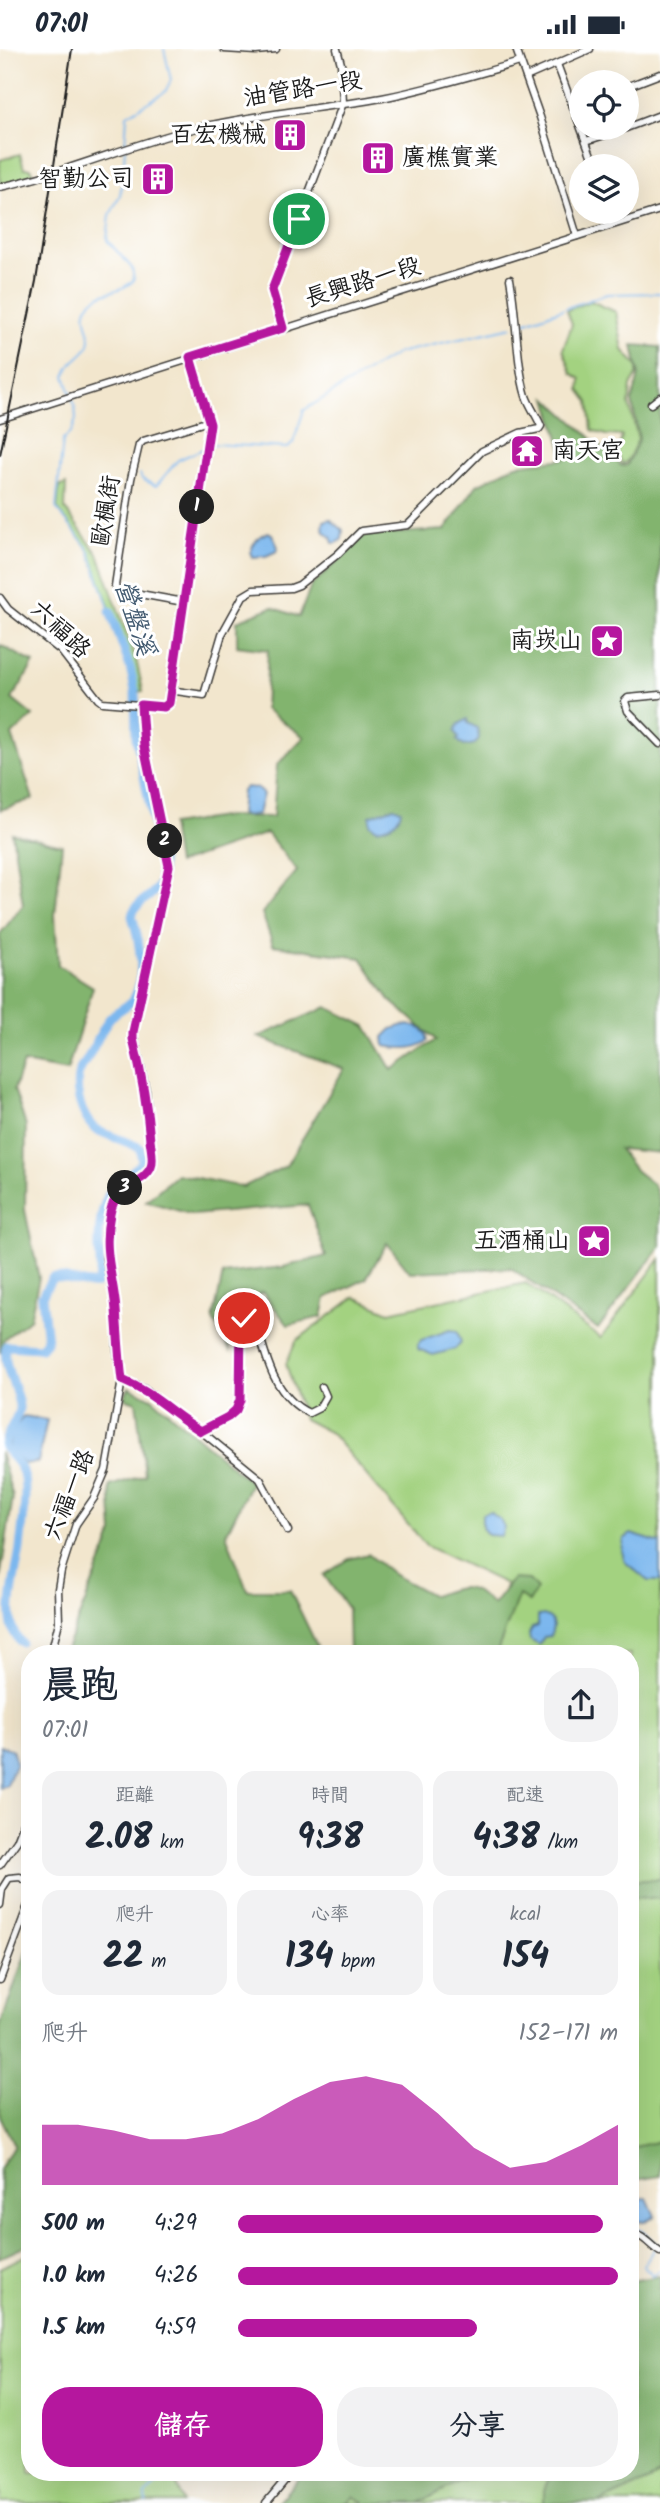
<!DOCTYPE html>
<html lang="zh-TW">
<meta charset="utf-8">
<style>
:root{--surface:#fff;--page:#f2f2f3;--text:#1f2937;--muted:#747a83;--accent:#b5179e}
body{margin:0;font-family:Kalam,"LXGW WenKai TC",sans-serif;background:var(--page);color:var(--text);height:100vh;display:flex;flex-direction:column;font-size:26px;white-space:nowrap}
*{box-sizing:border-box;margin:0}
p{font-size:23px;color:var(--muted)}
.icon{flex:none;width:38px;height:38px;fill:none;stroke:currentColor;stroke-width:2;stroke-linecap:round;stroke-linejoin:round}
.map{position:relative;flex:1;overflow:hidden}
.sheet{position:absolute;left:21px;top:1596px;width:618px;height:836px;display:flex;flex-direction:column;background:var(--surface);border-radius:28px;box-shadow:0 7px 28px #0002}
.sheet>*{flex:none}
.buttons{position:absolute;left:569px;top:21px;display:grid;gap:14px}
.buttons a{display:grid;place-items:center;width:70px;height:70px;border-radius:50%;background:var(--surface);box-shadow:0 7px 28px #0002;font-size:35px}
.pin{position:absolute;display:grid;place-items:center;width:60px;height:60px;color:#fff;margin:-30px;border:4px solid #fff;border-radius:50%;box-shadow:0 2px 7px #0007}
.km{position:absolute;width:35px;height:35px;margin:-18px;border-radius:50%;background:#222;color:#fff;font-size:19px;line-height:35px;text-align:center}
.round{display:grid;place-items:center;flex:none;width:74px;height:74px;border-radius:28px;background:var(--page)}
.overview{display:flex;align-items:center;justify-content:space-between;height:119px;padding:0 21px}
h1{font-size:38px;font-weight:600;line-height:52px}
.stats{display:grid;grid-template-columns:repeat(3,1fr);gap:10px;height:119px;padding:7px 21px}
.stats div{display:grid;align-content:center;border-radius:18px;background:var(--page);text-align:center}
.stats b{font-size:35px;font-weight:600}
.stats small{font-size:19px;font-weight:400}
.stats p{font-size:19px}
.chart{height:196px;padding:14px 21px}
.chart p{display:flex;justify-content:space-between}
.chart svg{width:100%;height:126px;margin-top:7px;fill:var(--accent);opacity:.7}
.cta{display:flex;gap:14px;margin-top:auto;padding:14px 21px}
.cta a{flex:1;height:80px;border-radius:28px;background:var(--accent);color:#fff;font-size:28px;font-weight:600;line-height:80px;text-align:center}
.cta a+a{background:var(--page);color:var(--text)}
ul{padding:0 21px;list-style:none;font-size:23px}
li{display:grid;grid-template-columns:112px 84px 1fr;align-items:center;height:52px}
li i{height:18px;border-radius:9px;background:var(--accent)}
.status{display:flex;justify-content:space-between;align-items:center;height:49px;padding:0 35px;background:var(--surface);direction:ltr}
.status svg{height:19px;fill:currentColor}
.map>svg:first-child{display:block}
.green{fill:#a3d280;stroke:#60774e;stroke-width:2}
.forest{fill:#82b46e;stroke:#4f6845;stroke-width:2}
.water{fill:#7cb7ee;stroke:#4c6a85;stroke-width:2}
.lines{fill:none;stroke-linecap:round;stroke-linejoin:round}
.stream{stroke:#7cb7ee;stroke-width:2}
.river{stroke:#7cb7ee;stroke-width:9}
.minor-casing{stroke:#3c3a37;stroke-width:9}
.minor{stroke:#fff;stroke-width:6}
.rail{stroke:#1c1c1c;stroke-width:2}
.route-casing{stroke:#fff;stroke-width:14}
.route{stroke:#b5179e;stroke-width:9}
.labels{text-anchor:middle;dominant-baseline:central;stroke-width:6;stroke-linejoin:round;paint-order:stroke}
.street-label{font-size:24px;fill:#1c1c1c;stroke:#fff}
.poi-label{font-size:24px;fill:#1c1c1c;stroke:#fff;text-anchor:end}
.water-label{font-size:26px;font-style:italic;fill:#425a70;stroke:#fff}
</style>
<div class="status"><b>07:01</b><svg viewBox="0 0 49 12"><path d="M0 12V9h3v3zM5 12V6h3v6zM10 12V3h3v9zM15 12V0h3v12zM26 1h20v11H26zM47 4h2v5h-2z"/></svg></div>
<div class="map">
<svg width="660" height="2454" viewBox="0 0 660 2454">
<rect width="100%" height="100%" fill="#fff"/>
<filter id="ink" filterUnits="userSpaceOnUse"><feTurbulence type="fractalNoise" baseFrequency=".0143" numOctaves="2"/><feDisplacementMap in="SourceGraphic" scale="14" xChannelSelector="R" yChannelSelector="G"/><feConvolveMatrix kernelMatrix="1 2 1 2 8 2 1 2 1" color-interpolation-filters="sRGB"/></filter>
<filter id="wash" filterUnits="userSpaceOnUse"><feTurbulence type="fractalNoise" baseFrequency=".00686" numOctaves="4" result="noise"/><feDisplacementMap in="SourceGraphic" scale="28" xChannelSelector="R" yChannelSelector="G"/><feGaussianBlur stdDeviation="1.57" result="paint"/><feColorMatrix in="noise" values="0 0 0 0 0 0 0 0 0 0 0 0 0 0 0 0 0 1.4 0 .05"/><feComposite in="paint" operator="in"/></filter>
<g filter="url(#wash)">
<rect width="100%" height="100%" fill="#f2e6cd"/>
<g class="green">
<polygon points="20,105 24,119 31,119 33,127 0,136 0,111"/>
<polygon points="591,252 616,263 623,301 637,317 637,326 631,337 629,355 638,390 628,411 623,415 617,406 622,387 606,386 592,381 589,353 580,341 581,330 572,324 563,300 572,275 567,261"/>
<polygon points="66,435 65,460 98,505 136,610 143,642 136,643 130,618 89,501 57,459 59,438"/>
<polygon points="660,1210 660,1839 630,1839 630,1605 488,1605 506,1535 426,1497 331,1384 304,1370 286,1315 296,1292 355,1248 389,1263 526,1234 601,1289"/>
<polygon points="630,1844 660,1846 660,2116 630,2125"/>
<polygon points="30,2204 30,2424 165,2424 177,2435 183,2454 0,2454 0,2219"/>
<polygon points="660,2416 660,2454 546,2454"/>
<polygon points="436,2424 555,2424 543,2454 324,2454 358,2429 394,2449"/>
</g>
<g class="forest">
<polygon points="633,296 660,298 660,1104 619,1100 636,1122 654,1136 660,1153 660,1198 598,1280 511,1219 410,1223 387,1194 366,1230 326,1249 322,1268 288,1276 262,1243 231,1266 230,1301 213,1271 223,1225 283,1218 326,1207 308,1156 193,1166 146,1152 177,1125 243,1138 286,1117 344,1020 258,988 327,958 366,977 392,1021 436,991 390,951 361,909 273,896 262,864 297,822 267,784 177,815 171,776 228,767 273,768 277,716 304,688 265,660 268,601 237,597 237,572 272,558 299,568 311,537 365,486 445,481 477,436 516,416 565,410 547,349 622,417 627,416 639,390 632,352 639,327"/>
<polygon points="0,596 34,614 12,650 33,667 12,686 33,750 0,761"/>
<polygon points="12,784 62,796 55,866 58,916 93,938 67,1022 23,1014 14,1040 26,1077 25,1161 39,1229 30,1270 4,1290 0,1304 0,885 23,856"/>
<polygon points="129,1338 152,1349 251,1434 226,1485 247,1541 290,1541 321,1605 64,1605 113,1484 110,1437 145,1426 136,1353 124,1349"/>
<polygon points="0,1403 13,1448 0,1531"/>
<path d="M368 1505 394 1526 433 1547C462 1536 469 1534 493 1556L513 1530 529 1531 537 1540 529 1553 519 1546 496 1605H349L348 1560 324 1526 349 1510Z"/>
<polygon points="660,1830 660,1850 634,1848 630,1851 630,1832"/>
<polygon points="30,1892 30,2195 0,2209 0,2121 14,2096 0,2067 0,1978"/>
<polygon points="660,2092 660,2127 630,2132 630,2099"/>
<polygon points="660,2227 660,2426 599,2454 544,2454 544,2441 551,2424 630,2424 630,2232"/>
<polygon points="303,2424 436,2424 438,2430 451,2424 485,2424 457,2434 419,2454 366,2454 354,2448 346,2454 277,2454"/>
</g>
<g class="water">
<polygon points="330,470 343,481 342,490 337,494 333,494 331,488 323,481 324,472"/>
<polygon points="268,483 272,485 278,498 277,502 266,507 253,508 251,503 253,496 260,487"/>
<polygon points="467,670 468,674 477,679 479,689 475,695 464,697 457,691 459,689 455,682 458,676"/>
<polygon points="246,738 256,739 263,745 258,765 244,767 240,765 242,742"/>
<path d="M394 758 401 761C399 774 389 778 377 780L370 775V767Z"/>
<path d="M404 976 417 977 426 984 428 992C414 1001 401 1000 385 997L384 988 392 980Z"/>
<polygon points="450,1281 457,1282 461,1293 455,1300 433,1306 418,1300 418,1295 421,1291"/>
<polygon points="24,1367 47,1371 38,1413 24,1415 8,1400 11,1382"/>
<polygon points="490,1463 499,1470 504,1478 501,1487 488,1486 482,1479 482,1465"/>
<polygon points="631,1485 660,1494 660,1532 648,1532 625,1513 622,1502 624,1490"/>
<polygon points="544,1566 551,1570 553,1577 551,1587 544,1588 539,1596 530,1591 529,1585 532,1579 538,1577 538,1567"/>
<polygon points="0,1697 12,1700 16,1714 7,1736 0,1739"/>
<polygon points="643,2149 647,2149 655,2167 645,2172 630,2173 630,2161 640,2159 640,2152"/>
</g>
<g class="lines">
<g class="stream">
<polyline points="566,259 607,245 660,244"/>
<polyline points="521,275 563,260"/>
<polyline points="210,395 288,399 293,394 304,361 398,304 512,278"/>
<polyline points="140,425 142,430 156,437 178,411 203,400"/>
<path d="M110 562 89 501 56 459 63 391 72 382 76 370 75 358 65 327C67 324 68 320 70 317 76 308 89 303 90 291 90 278 80 265 90 254 101 241 122 244 134 231L132 219 107 191 110 166 120 146 123 129 127 66 165 43 171 31 164 0"/>
<polyline points="630,2180 641,2180 657,2196"/>
<polyline points="654,2200 643,2216 653,2226 660,2221"/>
<polyline points="147,2454 145,2445 170,2424"/>
</g>
<path class="river" d="M21 1593C0 1574 17 1524 20 1499 22 1479 28 1443 23 1424 19 1412 10 1407 4 1398 6 1382 20 1368 19 1357 16 1335 3 1320 6 1297L41 1299 47 1292 42 1247 52 1229C68 1227 81 1237 97 1235 103 1223 99 1210 99 1197 99 1180 101 1158 110 1143 118 1130 133 1124 142 1113L140 1099C127 1092 111 1088 99 1082 80 1073 69 1028 85 1014 93 1000 100 984 109 970 115 962 124 960 131 953 148 934 139 889 132 867 135 852 153 849 159 836 162 829 161 820 161 812L136 688 135 641 130 618 110 562"/>
</g>
</g>
<g filter="url(#ink)">
<g class="lines">
<g class="minor-casing">
<g id="minor">
<polyline points="224,0 256,2 276,0"/>
<polyline points="516,0 540,68 577,187"/>
<polyline points="557,15 595,117"/>
<polyline points="526,28 590,0"/>
<polyline points="626,38 660,25"/>
<polyline points="626,79 660,66"/>
<polyline points="586,92 626,79"/>
<path d="M0 138C66 124 127 96 193 80 255 65 319 60 382 49 428 40 475 26 520 13"/>
<polyline points="283,279 272,241 343,54 341,15 337,0"/>
<polyline points="651,355 660,348"/>
<polyline points="0,370 660,161"/>
<polyline points="0,549 8,560 61,602 98,650 102,653 164,658 169,654 210,375 190,308"/>
<polyline points="184,553 118,541 115,537 131,430 139,396 143,392 209,372"/>
<path d="M169 641 204 646 222 585 243 547 253 541 291 539 299 536 338 505 361 482 408 476 482 402 520 384 539 380 541 377C537 367 530 358 526 347 516 314 517 267 510 230"/>
<polyline points="660,646 628,649 625,652 628,662 660,695"/>
<path d="M122 1331 144 1340 183 1371 201 1382 228 1368 236 1361 240 1351 241 1274 244 1269 249 1267 256 1272C265 1306 274 1348 309 1364L319 1359 326 1347 322 1338"/>
<polyline points="201,1382 260,1430 288,1482"/>
<polyline points="51,1605 59,1573 58,1540 61,1522 76,1475 94,1449 106,1421 122,1331 117,1301 116,1260 106,1209 110,1165 116,1148 146,1124 152,1113 146,1042 133,983 169,817 144,697 141,656"/>
<polyline points="0,1816 17,1792 30,1759"/>
<polyline points="0,1856 2,1840 9,1829 20,1828 30,1834"/>
<polyline points="0,1931 30,1851"/>
<path d="M630 2184C644 2186 649 2196 660 2203"/>
<polyline points="266,2454 291,2424"/>
</g>
</g>
<use href="#minor" class="minor"/>
<polyline class="rail" points="0,406 36,232 72,0"/>
</g>
</g>
<g class="lines" filter="url(#ink)">
<g class="route-casing">
<path id="route" d="M244 1269 241 1274 240 1351 236 1361 228 1368 201 1382C172 1365 154 1344 122 1331 119 1308 118 1285 116 1261 113 1226 102 1202 110 1165 116 1133 143 1137 151 1118 154 1111 151 1099 150 1091 147 1054 142 1027 133 990V983L169 817 144 697 141 656 164 658 169 654 210 375 190 308 283 279 272 241 299 170"/>
</g>
<use href="#route" class="route"/>
</g>
<defs>
<g id="building-square" transform="scale(1.75)"><rect x="-9" y="-9" width="18" height="18" rx="4" fill="#b5179e" stroke="#fff"/><path d="M-4-6H4V6H1V3H-1V6H-4ZM-2.5-4.3h1.7v1.8h-1.7ZM.8-4.3h1.7v1.8H.8ZM-2.5-1h1.7V.8h-1.7ZM.8-1h1.7V.8H.8Z" fill="#fff"/></g>
<g id="temple-square" transform="scale(1.75)"><rect x="-9" y="-9" width="18" height="18" rx="4" fill="#b5179e" stroke="#fff"/><path d="M0-6L5-2H3V0L6.5 2.5H4V6H1.5V3h-3V6H-4V2.5H-6.5L-3 0V-2H-5Z" fill="#fff"/></g>
<g id="sight-square" transform="scale(1.75)"><rect x="-9" y="-9" width="18" height="18" rx="4" fill="#b5179e" stroke="#fff"/><path d="M0-6L1.8-2.2L6-1.7L2.9 1.2L3.7 5.4L0 3.3L-3.7 5.4L-2.9 1.2L-6-1.7L-1.8-2.2Z" fill="#fff"/></g>
</defs>
<g fill-rule="evenodd">
<use href="#building-square" x="290" y="86"/>
<use href="#building-square" x="378" y="109"/>
<use href="#building-square" x="158" y="130"/>
<use href="#temple-square" x="527" y="402"/>
<use href="#sight-square" x="607" y="592"/>
<use href="#sight-square" x="594" y="1192"/>
</g>
<g class="labels">
<g class="street-label">
<text transform="translate(303 41) rotate(-9)">油管路一段</text>
<text transform="translate(363 234) rotate(-17)">長興路一段</text>
<text transform="translate(107 462) rotate(-81)">歐楓街</text>
<text transform="translate(60 581) rotate(43)">六福路</text>
<text transform="translate(70 1446) rotate(-68)">六福一路</text>
</g>
<g class="poi-label">
<text x="266" y="86">百宏機械</text>
<text x="402" y="109" text-anchor="start">廣樵實業</text>
<text x="134" y="130">智勤公司</text>
<text x="552" y="402" text-anchor="start">南天宮</text>
<text x="582" y="592">南崁山</text>
<text x="570" y="1192">五酒桶山</text>
</g>
<g class="water-label">
<text transform="translate(134 569) rotate(72)">營盤溪</text>
</g>
</g>
</svg>
<div class="buttons">
<a><svg class="icon" aria-label="locate" viewBox="0 0 24 24"><circle cx="12" cy="12" r="6"/><path d="M12 2v4M12 18v4M2 12h4M18 12h4"/></svg></a>
<a><svg class="icon" aria-label="layers" viewBox="0 0 24 24"><path d="M12 4l9 5-9 5-9-5zM3 14l9 5 9-5"/></svg></a>
</div>
<div class="pin" style="left:299px;top:170px;background:#1e9e55"><svg class="icon" aria-label="arrive" viewBox="0 0 24 24"><path d="M6 21V4h12l-3 4 3 4H6"/></svg></div>
<div class="pin" style="left:244px;top:1269px;background:#d93025"><svg class="icon" aria-label="check" viewBox="0 0 24 24"><path d="M5 12l5 5 9-10"/></svg></div>
<b class="km" style="left:197px;top:458px">1</b>
<b class="km" style="left:165px;top:792px">2</b>
<b class="km" style="left:125px;top:1139px">3</b>
<section class="sheet">
<div class="overview"><div><h1>晨跑</h1><p>07:01</p></div><a class="round"><svg class="icon" aria-label="share" viewBox="0 0 24 24"><path d="M12 15V3M7 8l5-5 5 5M5 13v7h14v-7"/></svg></a></div>
<div class="stats">
<div><p>距離</p><b>2.08<small> km</small></b></div>
<div><p>時間</p><b>9:38</b></div>
<div><p>配速</p><b>4:38<small> /km</small></b></div>
</div>
<div class="stats">
<div><p>爬升</p><b>22<small> m</small></b></div>
<div><p>心率</p><b>134<small> bpm</small></b></div>
<div><p>kcal</p><b>154</b></div>
</div>
<div class="chart"><p><span>爬升</span>152–171 m</p>
<svg viewBox="0 0 160 44" preserveAspectRatio="none"><path d="M0 44V23L10 23L20 25L30 28L40 28L50 26L60 21L70 14L80 8L90 6L100 9L110 19L120 31L130 38L140 36L150 30L160 23V44z"/></svg>
</div>
<ul>
<li><b>500 m</b>4:29<i style="width:96%"></i></li>
<li><b>1.0 km</b>4:26<i style="width:100%"></i></li>
<li><b>1.5 km</b>4:59<i style="width:63%"></i></li>
</ul>
<div class="cta"><a>儲存</a><a>分享</a></div>
</section>
</div>
